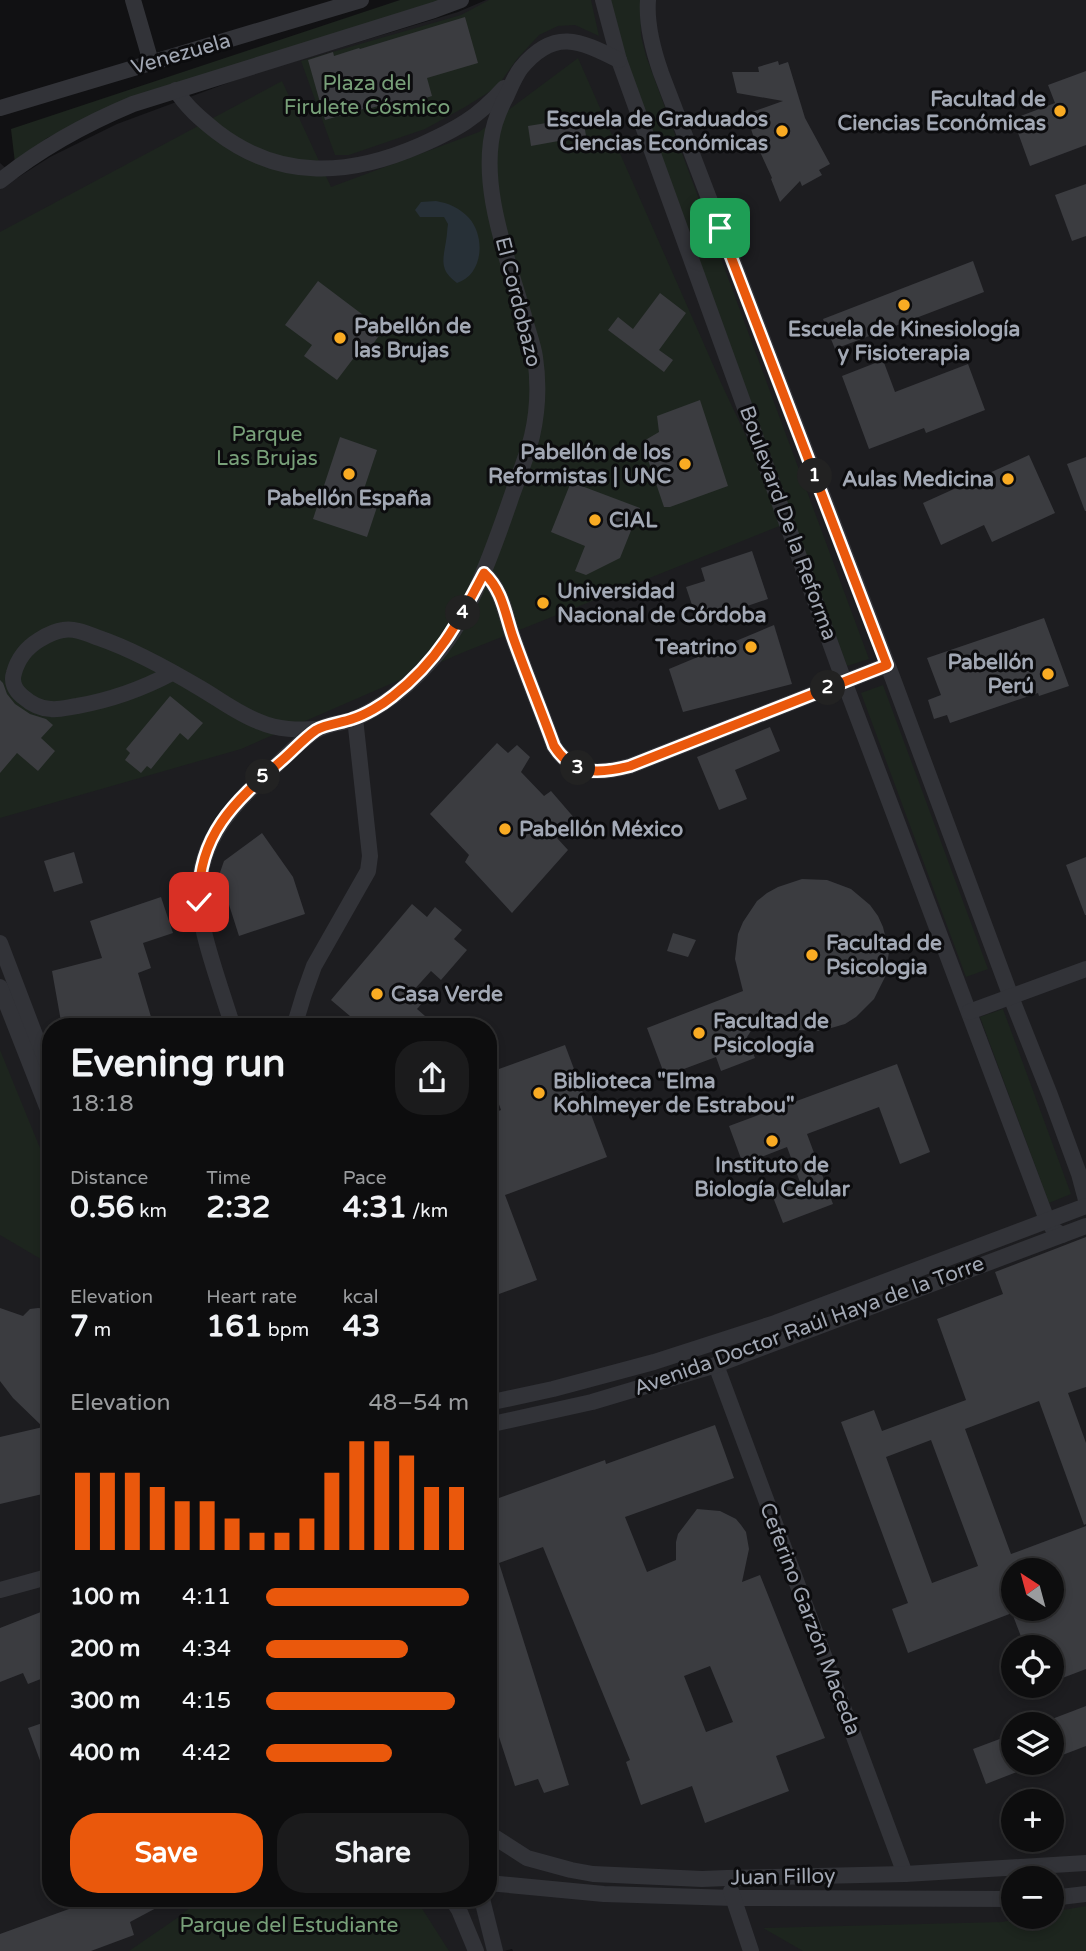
<!DOCTYPE html>
<meta charset="utf-8">
<style>
:root{--surface:#0d0d0e;--page:#1b1b1c;--text:#f1f3f6;--muted:#9a9c9e;--line:#2d2d2e;--accent:#ea580c}
body{margin:0;font-family:"Varela Round",sans-serif;background:var(--page);color:var(--text);height:100vh;display:flex;flex-direction:column;font-size:26px;white-space:nowrap}
*{box-sizing:border-box;margin:0}
p{font-size:23px;color:var(--muted)}
.icon{flex:none;width:38px;height:38px;fill:none;stroke:currentColor;stroke-width:2;stroke-linecap:round;stroke-linejoin:round}
.map{position:relative;flex:1;overflow:hidden}
.drawer{position:absolute;left:42px;top:1018px;width:455px;height:889px;display:flex;flex-direction:column;background:var(--surface);border-radius:28px;box-shadow:0 4px 10px #0003,0 0 0 2px var(--line)}
.drawer>*{flex:none}
.needle{width:46px;rotate:324deg}
.buttons{position:absolute;left:1001px;top:1558px;display:grid;gap:14px}
.buttons a{display:grid;place-items:center;width:63px;height:63px;border-radius:50%;background:var(--surface);box-shadow:0 4px 10px #0003,0 0 0 2px var(--line);font-size:35px}
.pin{position:absolute;display:grid;place-items:center;width:60px;height:60px;color:#fff;margin:-30px;border-radius:14px;box-shadow:0 4px 10px #0006}
.km{position:absolute;width:35px;height:35px;margin:-18px;border-radius:50%;background:#222;color:#fff;font-size:19px;line-height:35px;text-align:center}
.round{display:grid;place-items:center;flex:none;width:74px;height:74px;border-radius:28px;background:var(--page)}
.headline{display:flex;align-items:center;justify-content:space-between;height:119px;padding:0 28px}
h1{font-size:38px;font-weight:800;line-height:52px}
.metrics{display:grid;grid-template-columns:repeat(3,1fr);gap:10px;height:119px;padding:7px 28px}
.metrics div{display:grid;align-content:center}
.metrics b{font-size:30px;font-weight:800}
.metrics small{font-size:19px;font-weight:400}
.metrics p{font-size:19px}
.chart{height:196px;padding:14px 28px}
.chart p{display:flex;justify-content:space-between}
.chart svg{width:100%;height:126px;margin-top:7px;stroke:var(--accent);stroke-width:6}
.button{display:flex;gap:14px;margin-top:auto;padding:14px 28px}
.button a{flex:1;height:80px;border-radius:28px;background:var(--accent);color:#fff;font-size:28px;font-weight:800;line-height:80px;text-align:center}
.button a+a{background:var(--page);color:var(--text)}
ul{padding:0 28px;list-style:none;font-size:23px}
li{display:grid;grid-template-columns:112px 84px 1fr;align-items:center;height:52px}
li i{height:18px;border-radius:9px;background:var(--accent)}
.map>svg:first-child{display:block}
.built{fill:#1d1d20;fill-rule:evenodd}
.green{fill:#1d251e}
.water{fill:#273037}
.building{fill:#3b3c40;fill-rule:evenodd}
.lines{fill:none;stroke-linecap:round;stroke-linejoin:round}
.street{stroke:#323338;stroke-width:16}
.route-casing{stroke:#fff;stroke-width:14}
.route{stroke:#ea580c;stroke-width:9}
.poi-dot{fill:#f9ab23;stroke:#0c0c0e;stroke-width:2.5}
.labels{text-anchor:middle;dominant-baseline:central;stroke-width:6;stroke-linejoin:round;paint-order:stroke}
.street-label{font-size:21px;fill:#a2a8b4;stroke:#0c0c0e}
.park-label{font-size:21px;fill:#78a079;stroke:#0c0c0e}
.poi-label{font-size:21px;font-weight:bold;fill:#a2a8b4;stroke:#0c0c0e;text-anchor:start}
</style>
<div class="map">
<svg width="1086" height="1951" viewBox="0 0 1086 1951">
<rect width="100%" height="100%" fill="#111113"/>
<path class="built" d="M486 0H1086V1951H513L512 1949 504 1951H0V163L17 178 50 157 117 124 249 75 458 12ZM51 1027H488V1899H51ZM1013 1570H1052V1608H1013ZM1013 1647H1052V1685H1013ZM1013 1724H1052V1762H1013ZM1013 1801H1052V1839H1013ZM1013 1878H1052V1916H1013Z"/>
<g class="green">
<polygon points="400,0 445,0 114,106 47,138 15,163 11,129"/>
<polygon points="489,0 591,0 599,36 575,25 558,26 539,35 517,59 497,87 465,107 425,129 349,155 335,155 301,61 461,15"/>
<polygon points="606,0 640,0 641,36 646,56 869,659 847,666 629,75"/>
<polygon points="578,58 722,385 787,523 464,652 241,749 0,818 0,232 282,81 331,187 479,132"/>
<polygon points="883,685 988,969 966,977 861,693"/>
<polygon points="1003,1009 1071,1194 1049,1203 980,1017"/>
<polygon points="0,1050 51,1175 51,1265 0,1235"/>
<polygon points="200,1899 416,1899 449,1951 129,1951 180,1916"/>
<polygon points="1086,1906 1086,1951 803,1951 763,1928 1002,1922 1032,1916 1052,1916 1052,1912"/>
</g>
<path class="water" d="M436 201C448 203 460 208 469 218 486 237 483 275 457 283 439 270 443 260 446 241 447 236 447 230 448 224L444 217H420L415 210 421 202Z"/>
<g class="building">
<polygon points="465,17 478,63 427,78 432,96 384,111 382,105 364,110 363,109 325,120 308,60 333,52 334,56 359,48 360,49"/>
<polygon points="778,61 779,65 788,62 805,118 830,164 819,170 822,175 802,186 800,181 780,202 771,179 772,178 755,141 746,114 783,101 737,93 732,72 759,72 758,67"/>
<polygon points="1086,71 1086,145 1030,166 1013,119 1055,103 1048,85"/>
<polygon points="583,117 586,136 531,146 528,126"/>
<polygon points="1086,184 1086,236 1072,241 1055,195"/>
<polygon points="973,261 984,292 835,349 823,319"/>
<polygon points="318,281 383,330 368,351 362,347 337,380 304,356 312,345 285,325"/>
<polygon points="660,293 686,313 659,350 673,360 664,372 608,330 618,317 633,329"/>
<polygon points="883,360 895,392 968,364 985,410 926,433 924,428 869,449 842,376"/>
<polygon points="700,400 728,486 670,507 664,507 642,442 659,432 657,416"/>
<polygon points="340,437 377,450 361,498 378,504 367,537 313,519"/>
<polygon points="1029,455 1055,513 992,542 984,525 941,545 923,503"/>
<polygon points="1086,457 1086,511 1085,511 1067,464"/>
<polygon points="571,482 640,508 620,558 586,575 575,571 585,546 551,532"/>
<polygon points="752,551 768,599 718,616 715,608 695,614 686,587 705,581 701,568"/>
<polygon points="1044,618 1069,686 1039,696 1038,693 950,723 947,715 934,719 928,700 941,695 927,658"/>
<polygon points="774,625 792,684 683,712 669,669"/>
<polygon points="0,680 3,683 7,694 15,704 30,714 46,719 53,725 41,738 55,751 38,771 17,753 0,773"/>
<polygon points="170,696 203,723 188,740 180,733 151,769 147,766 141,773 125,760 130,753 126,749"/>
<polygon points="770,727 780,751 735,770 747,799 719,810 697,757"/>
<polygon points="497,743 508,753 517,745 530,757 521,772 544,796 551,791 576,820 557,838 568,850 512,913 465,862 469,855 430,814"/>
<polygon points="262,833 293,877 305,914 239,936 223,886 217,881 224,861"/>
<polygon points="74,852 83,883 54,892 44,861"/>
<polygon points="1086,857 1086,915 1085,915 1066,865"/>
<polygon points="802,879 827,880 851,889 870,905 878,916 883,927 889,952 885,977 874,999 856,1017 845,1024 821,1031 796,1030 772,1021 762,1014 747,1037 755,1058 721,1071 716,1057 665,1076 647,1028 743,991 735,959 738,934 743,922 757,901 767,893 778,887"/>
<polygon points="161,897 173,933 143,943 151,968 138,973 154,1027 62,1027 52,971 102,958 90,921"/>
<polygon points="412,904 427,917 435,907 462,930 454,939 467,950 441,980 431,971 412,992 423,1002 417,1009 425,1016 415,1027 363,1027 331,1000"/>
<polygon points="673,933 696,940 688,957 667,951"/>
<polygon points="565,1045 607,1157 505,1195 537,1280 488,1298 488,1115 501,1110 488,1073"/>
<polygon points="897,1064 930,1152 900,1164 879,1107 807,1134 833,1204 783,1223 771,1192 800,1182 787,1147 743,1164 729,1126"/>
<path d="M1086 1237V1387L1068 1393 1086 1443V1524L1084 1525 1039 1401 965 1429 1011 1554 1086 1526V1669L1052 1682V1647H1025L1012 1613 908 1653 892 1609 908 1603 841 1422 874 1410 882 1431 966 1400 937 1319 1003 1294 995 1272ZM931 1440 978 1566 932 1583 886 1457ZM1013 1570H1052V1608H1013Z"/>
<polygon points="0,1308 23,1316 30,1309 38,1308 51,1309 51,1342 48,1344 51,1359 51,1492 0,1504 0,1437 43,1427 13,1398 0,1381"/>
<path d="M715 1425 734 1478 625 1517 647 1572 676 1560V1542L678 1534 697 1509 720 1511 736 1519 741 1525 746 1532 749 1549 742 1582 760 1575 825 1738 776 1756 789 1791 705 1823 692 1786 641 1805 626 1762 630 1760 543 1547 499 1563 569 1785 544 1793 538 1779 515 1786 488 1703V1502L605 1460 606 1464ZM710 1666 733 1722 706 1732 684 1676Z"/>
<polygon points="51,1608 51,1675 28,1684 23,1673 0,1682 0,1628"/>
<polygon points="1086,1706 1086,1746 1052,1759 1052,1719"/>
<polygon points="51,1720 51,1785 49,1785 28,1728"/>
<polygon points="1013,1734 1013,1762 1040,1763 986,1784 973,1749"/>
<polygon points="77,1899 173,1899 130,1922 134,1935 91,1951 0,1951 0,1934 80,1905"/>
</g>
<g class="lines">
<g class="street">
<polyline points="133,0 151,62"/>
<polyline points="603,0 619,60 844,681 1047,1220 1054,1230 1062,1235"/>
<path d="M648 0C646 25 653 50 661 73L893 679 1011 997 1050 1095 1079 1174 1086 1200"/>
<path d="M176 90C186 107 202 120 217 132 281 181 350 176 421 145 457 129 477 118 504 88"/>
<polyline points="0,108 361,0"/>
<path d="M0 181C41 148 85 124 133 104L434 10 461 0"/>
<path d="M484 573C503 591 505 614 513 637 526 674 541 710 554 746 573 776 600 774 630 766L887 665"/>
<path d="M172 673C142 689 111 700 77 706 69 707 59 710 51 709 40 709 30 703 22 696 15 690 11 682 14 673 18 658 26 648 39 640 47 635 54 631 63 630 76 628 88 634 99 638 134 650 168 669 200 688 219 699 238 714 260 722 278 730 298 730 318 729"/>
<polyline points="0,943 51,1077"/>
<polyline points="0,987 51,1117"/>
<polyline points="969,1012 1086,969"/>
<path d="M233 1027C198 915 166 862 268 773 280 762 306 735 319 729 330 723 343 723 354 719 382 707 408 686 428 664 469 622 493 550 512 495 519 475 527 456 532 436 538 410 539 384 535 357 533 343 527 329 524 316 508 259 477 182 495 123 498 114 502 104 507 95 511 86 515 76 521 68 554 28 579 40 619 60"/>
<polyline points="294,1027 304,994 314,966 368,871 370,856 355,718"/>
<polyline points="716,1365 905,1874"/>
<polyline points="488,1403 553,1389 654,1362 775,1323 1086,1206"/>
<polyline points="488,1425 592,1402 716,1365 1086,1226"/>
<polyline points="0,1590 51,1576"/>
<polyline points="488,1833 527,1858 571,1870 593,1874 702,1879 727,1878 905,1874 1086,1863"/>
<polyline points="488,1883 604,1894 734,1898 1013,1899"/>
<polyline points="731,1891 751,1951"/>
<polyline points="1052,1898 1086,1894"/>
<polyline points="452,1899 459,1910 476,1951"/>
<polyline points="482,1899 495,1951"/>
</g>
</g>
<g class="lines">
<g class="route-casing">
<path id="route" d="M199 902C197 836 234 802 280 762 292 752 303 739 316 730 326 724 341 723 352 719 365 715 382 705 393 696 438 661 458 623 484 573 503 591 505 614 513 637 526 674 541 710 554 746 573 776 599 774 630 766L887 665 720 228"/>
</g>
<use href="#route" class="route"/>
</g>
<g class="poi-dot">
<circle cx="1060" cy="111" r="7"/>
<circle cx="782" cy="131" r="7"/>
<circle cx="904" cy="305" r="7"/>
<circle cx="340" cy="338" r="7"/>
<circle cx="685" cy="464" r="7"/>
<circle cx="349" cy="474" r="7"/>
<circle cx="1008" cy="479" r="7"/>
<circle cx="595" cy="520" r="7"/>
<circle cx="543" cy="603" r="7"/>
<circle cx="751" cy="647" r="7"/>
<circle cx="1048" cy="674" r="7"/>
<circle cx="505" cy="829" r="7"/>
<circle cx="812" cy="955" r="7"/>
<circle cx="377" cy="994" r="7"/>
<circle cx="699" cy="1033" r="7"/>
<circle cx="539" cy="1093" r="7"/>
<circle cx="772" cy="1141" r="7"/>
</g>
<g class="labels">
<g class="street-label">
<text transform="translate(181 54) rotate(-16)">Venezuela</text>
<text transform="translate(518 302) rotate(76)">El Cordobazo</text>
<text transform="translate(788 523) rotate(70)">Boulevard De la Reforma</text>
<text transform="translate(809 1326) rotate(-20)">Avenida Doctor Raúl Haya de la Torre</text>
<text transform="translate(810 1619) rotate(69)">Ceferino Garzón Maceda</text>
<text transform="translate(783 1877) rotate(-1)">Juan Filloy</text>
</g>
<g class="park-label">
<text x="367" y="83">Plaza del<tspan x="367" dy="24">Firulete Cósmico</tspan></text>
<text x="267" y="434">Parque<tspan x="267" dy="24">Las Brujas</tspan></text>
<text x="289" y="1925">Parque del Estudiante</text>
</g>
<g class="poi-label">
<text x="1046" y="99" text-anchor="end">Facultad de<tspan x="1046" dy="24">Ciencias Económicas</tspan></text>
<text x="768" y="119" text-anchor="end">Escuela de Graduados<tspan x="768" dy="24">Ciencias Económicas</tspan></text>
<text x="354" y="326">Pabellón de<tspan x="354" dy="24">las Brujas</tspan></text>
<text x="904" y="329" text-anchor="middle">Escuela de Kinesiología<tspan x="904" dy="24">y Fisioterapia</tspan></text>
<text x="671" y="452" text-anchor="end">Pabellón de los<tspan x="671" dy="24">Reformistas | UNC</tspan></text>
<text x="994" y="479" text-anchor="end">Aulas Medicina</text>
<text x="349" y="498" text-anchor="middle">Pabellón España</text>
<text x="609" y="520">CIAL</text>
<text x="557" y="591">Universidad<tspan x="557" dy="24">Nacional de Córdoba</tspan></text>
<text x="737" y="647" text-anchor="end">Teatrino</text>
<text x="1034" y="662" text-anchor="end">Pabellón<tspan x="1034" dy="24">Perú</tspan></text>
<text x="519" y="829">Pabellón México</text>
<text x="826" y="943">Facultad de<tspan x="826" dy="24">Psicologia</tspan></text>
<text x="391" y="994">Casa Verde</text>
<text x="713" y="1021">Facultad de<tspan x="713" dy="24">Psicología</tspan></text>
<text x="553" y="1081">Biblioteca "Elma<tspan x="553" dy="24">Kohlmeyer de Estrabou"</tspan></text>
<text x="772" y="1165" text-anchor="middle">Instituto de<tspan x="772" dy="24">Biología Celular</tspan></text>
</g>
</g>
</svg>
<div class="buttons">
<a><svg class="needle" viewBox="-14 -14 28 28"><path d="M0-13l5 13h-10z" fill="#e53935"/><path d="M0 13l5-13h-10z" fill="#9a9c9e"/></svg></a>
<a><svg class="icon" aria-label="locate" viewBox="0 0 24 24"><circle cx="12" cy="12" r="6"/><path d="M12 2v4M12 18v4M2 12h4M18 12h4"/></svg></a>
<a><svg class="icon" aria-label="layers" viewBox="0 0 24 24"><path d="M12 4l9 5-9 5-9-5zM3 14l9 5 9-5"/></svg></a>
<a>+</a>
<a>−</a>
</div>
<div class="pin" style="left:720px;top:228px;background:#1e9e55"><svg class="icon" aria-label="arrive" viewBox="0 0 24 24"><path d="M6 21V4h12l-3 4 3 4H6"/></svg></div>
<div class="pin" style="left:199px;top:902px;background:#d93025"><svg class="icon" aria-label="check" viewBox="0 0 24 24"><path d="M5 12l5 5 9-10"/></svg></div>
<b class="km" style="left:815px;top:476px">1</b>
<b class="km" style="left:828px;top:688px">2</b>
<b class="km" style="left:578px;top:768px">3</b>
<b class="km" style="left:463px;top:613px">4</b>
<b class="km" style="left:263px;top:777px">5</b>
<section class="drawer">
<div class="headline"><div><h1>Evening run</h1><p>18:18</p></div><a class="round"><svg class="icon" aria-label="share" viewBox="0 0 24 24"><path d="M12 15V3M7 8l5-5 5 5M5 13v7h14v-7"/></svg></a></div>
<div class="metrics">
<div><p>Distance</p><b>0.56<small> km</small></b></div>
<div><p>Time</p><b>2:32</b></div>
<div><p>Pace</p><b>4:31<small> /km</small></b></div>
</div>
<div class="metrics">
<div><p>Elevation</p><b>7<small> m</small></b></div>
<div><p>Heart rate</p><b>161<small> bpm</small></b></div>
<div><p>kcal</p><b>43</b></div>
</div>
<div class="chart"><p><span>Elevation</span>48–54 m</p>
<svg viewBox="0 0 160 44" preserveAspectRatio="none"><path d="M5 44V17M15 44V17M25 44V17M35 44V22M45 44V27M55 44V27M65 44V33M75 44V38M85 44V38M95 44V33M105 44V17M115 44V6M125 44V6M135 44V11M145 44V22M155 44V22"/></svg>
</div>
<ul>
<li><b>100 m</b>4:11<i style="width:100%"></i></li>
<li><b>200 m</b>4:34<i style="width:70%"></i></li>
<li><b>300 m</b>4:15<i style="width:93%"></i></li>
<li><b>400 m</b>4:42<i style="width:62%"></i></li>
</ul>
<div class="button"><a>Save</a><a>Share</a></div>
</section>
</div>
